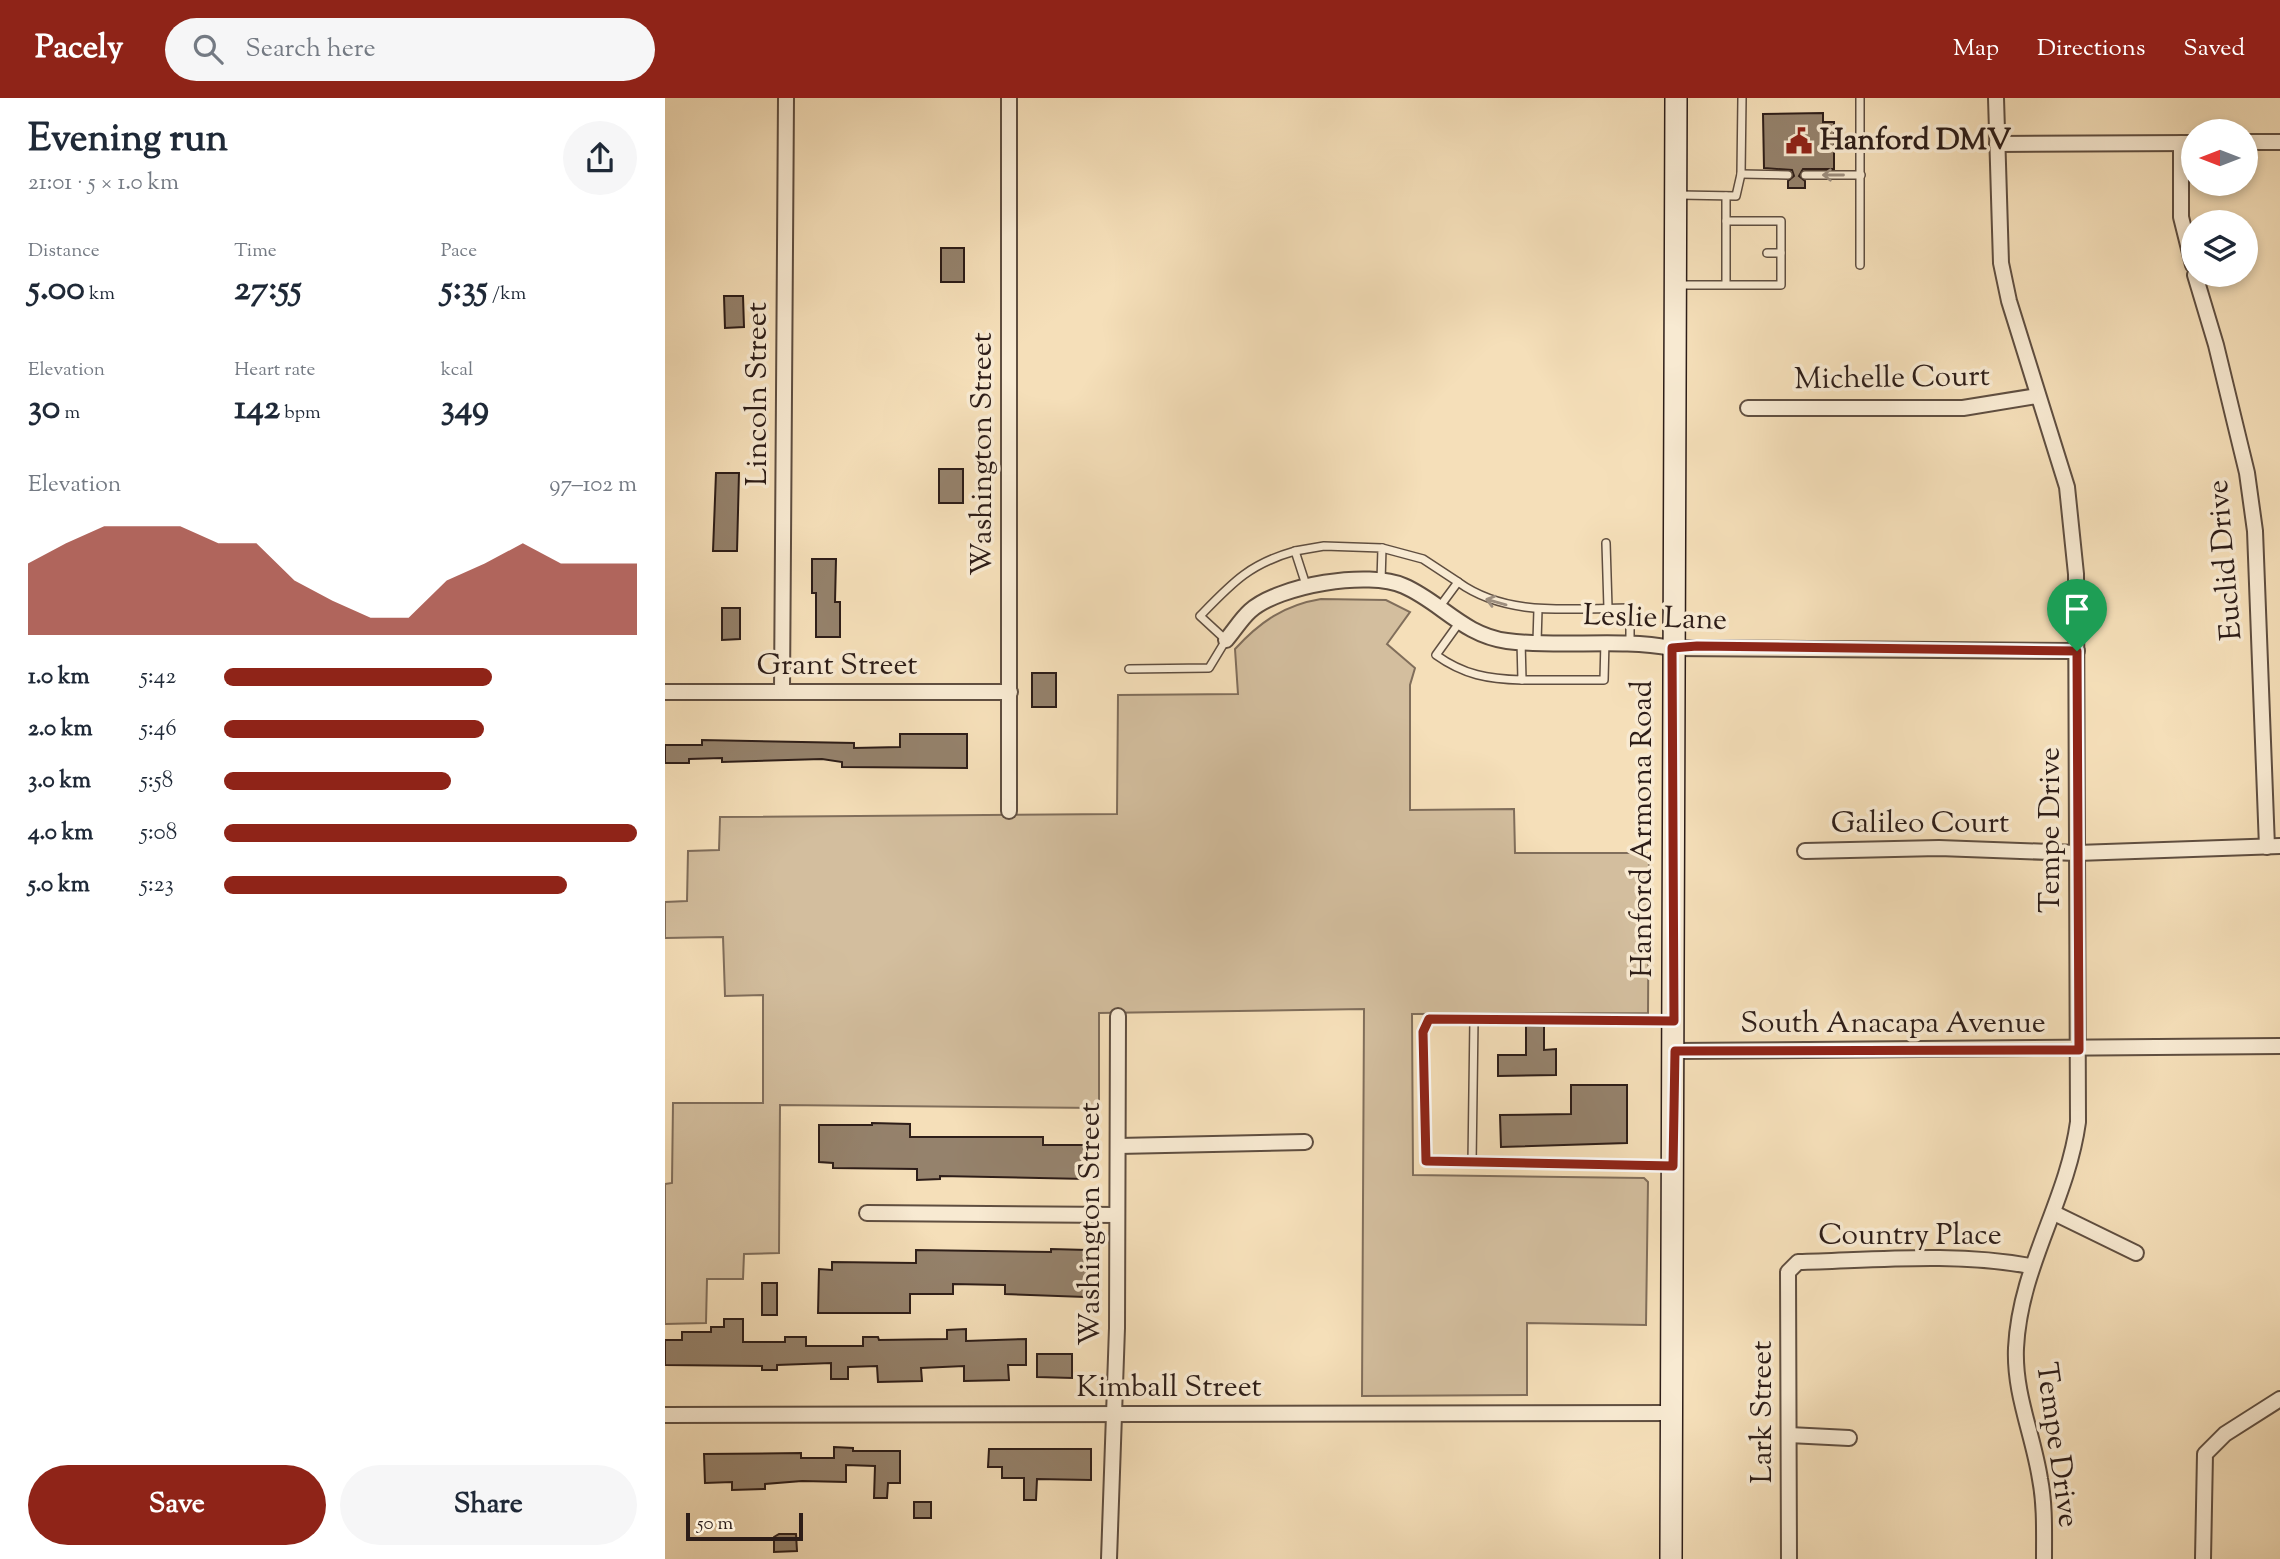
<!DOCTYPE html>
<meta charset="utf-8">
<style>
:root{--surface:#fff;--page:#f6f6f7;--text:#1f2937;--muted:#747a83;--accent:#8f2418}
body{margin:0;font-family:"Sorts Mill Goudy",serif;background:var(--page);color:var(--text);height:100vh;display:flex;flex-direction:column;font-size:26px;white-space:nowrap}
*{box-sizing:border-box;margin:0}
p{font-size:23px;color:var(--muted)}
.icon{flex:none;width:38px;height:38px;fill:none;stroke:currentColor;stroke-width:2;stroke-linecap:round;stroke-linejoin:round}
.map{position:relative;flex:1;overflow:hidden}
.drawer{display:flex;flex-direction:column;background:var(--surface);width:665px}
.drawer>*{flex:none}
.needle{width:46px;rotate:270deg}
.buttons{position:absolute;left:1516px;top:21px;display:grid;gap:14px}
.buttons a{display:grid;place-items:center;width:77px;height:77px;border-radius:50%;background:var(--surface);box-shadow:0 4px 10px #0003;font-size:35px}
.scale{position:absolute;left:21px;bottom:18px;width:117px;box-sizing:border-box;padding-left:7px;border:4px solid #2d1d18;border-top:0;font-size:19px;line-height:24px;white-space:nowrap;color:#2d1d18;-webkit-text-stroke:5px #f8ead2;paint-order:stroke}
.pin{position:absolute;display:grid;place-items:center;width:60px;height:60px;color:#fff;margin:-72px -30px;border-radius:50% 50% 50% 0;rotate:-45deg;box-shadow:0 0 7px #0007}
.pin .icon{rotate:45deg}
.round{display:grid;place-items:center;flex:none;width:74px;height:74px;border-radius:37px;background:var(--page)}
.summary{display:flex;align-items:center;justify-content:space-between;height:119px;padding:0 28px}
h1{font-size:38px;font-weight:700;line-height:52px}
.metrics{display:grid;grid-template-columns:repeat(3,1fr);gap:10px;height:119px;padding:7px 28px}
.metrics div{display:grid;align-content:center}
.metrics b{font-size:35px;font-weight:700}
.metrics small{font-size:19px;font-weight:400}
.metrics p{font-size:19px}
.chart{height:196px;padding:14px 28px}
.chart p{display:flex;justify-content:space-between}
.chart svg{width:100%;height:126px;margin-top:7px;fill:var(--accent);opacity:.7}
.action{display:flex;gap:14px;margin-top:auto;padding:14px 28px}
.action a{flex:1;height:80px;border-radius:42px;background:var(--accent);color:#fff;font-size:28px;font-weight:700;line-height:80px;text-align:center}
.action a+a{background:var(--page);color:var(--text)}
ul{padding:0 28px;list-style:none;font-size:23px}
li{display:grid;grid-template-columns:112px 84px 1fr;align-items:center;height:52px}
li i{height:18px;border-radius:9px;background:var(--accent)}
header{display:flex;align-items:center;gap:42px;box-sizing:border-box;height:98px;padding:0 35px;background:var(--accent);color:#fff}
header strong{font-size:33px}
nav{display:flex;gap:38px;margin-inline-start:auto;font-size:24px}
.search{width:490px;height:63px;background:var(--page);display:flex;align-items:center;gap:18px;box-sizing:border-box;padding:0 24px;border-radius:38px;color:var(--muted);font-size:26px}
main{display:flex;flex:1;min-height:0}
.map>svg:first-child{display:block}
.green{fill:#d3be9e;stroke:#806e5b;stroke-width:2}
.building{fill:#95826c;stroke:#2d1d18;stroke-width:2}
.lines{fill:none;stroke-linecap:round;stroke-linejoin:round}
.service-casing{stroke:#5f4e40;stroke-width:10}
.minor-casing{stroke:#5f4e40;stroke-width:18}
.secondary-casing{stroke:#2d1d18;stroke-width:24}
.service{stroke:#f8ead2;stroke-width:7}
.minor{stroke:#f8ead2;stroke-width:14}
.secondary{stroke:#f8ead2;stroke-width:21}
.oneway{stroke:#9d8e7e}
.route-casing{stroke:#fff;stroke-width:14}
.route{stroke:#8f2418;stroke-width:9}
.labels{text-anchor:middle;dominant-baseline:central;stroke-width:7;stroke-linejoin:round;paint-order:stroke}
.poi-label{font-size:30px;font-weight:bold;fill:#2d1d18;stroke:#f8ead2;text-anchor:start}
.street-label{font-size:30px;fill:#2d1d18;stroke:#f8ead2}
</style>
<header>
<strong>Pacely</strong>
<div class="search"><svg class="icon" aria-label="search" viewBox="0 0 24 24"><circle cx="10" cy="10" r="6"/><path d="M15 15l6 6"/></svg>Search here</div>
<nav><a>Map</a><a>Directions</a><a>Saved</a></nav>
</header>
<main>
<section class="drawer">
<div class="summary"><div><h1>Evening run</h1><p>21:01 · 5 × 1.0 km</p></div><a class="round"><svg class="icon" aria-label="share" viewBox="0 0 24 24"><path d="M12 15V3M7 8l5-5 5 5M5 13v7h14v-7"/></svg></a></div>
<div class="metrics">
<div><p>Distance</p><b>5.00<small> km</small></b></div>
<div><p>Time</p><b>27:55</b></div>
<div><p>Pace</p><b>5:35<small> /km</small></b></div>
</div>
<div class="metrics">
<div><p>Elevation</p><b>30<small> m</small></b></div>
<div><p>Heart rate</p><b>142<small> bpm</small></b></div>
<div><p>kcal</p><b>349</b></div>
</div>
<div class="chart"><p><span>Elevation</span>97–102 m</p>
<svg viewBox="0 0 160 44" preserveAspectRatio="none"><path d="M0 44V19L10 12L20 6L30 6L40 6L50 12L60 12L70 25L80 32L90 38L100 38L110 25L120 19L130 12L140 19L150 19L160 19V44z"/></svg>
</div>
<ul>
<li><b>1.0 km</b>5:42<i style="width:65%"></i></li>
<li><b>2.0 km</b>5:46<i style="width:63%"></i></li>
<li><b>3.0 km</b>5:58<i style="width:55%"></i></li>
<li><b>4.0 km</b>5:08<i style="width:100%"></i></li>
<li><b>5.0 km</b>5:23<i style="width:83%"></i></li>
</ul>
<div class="action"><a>Save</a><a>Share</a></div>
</section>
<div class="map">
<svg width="1615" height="1461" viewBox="0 0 1615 1461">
<rect width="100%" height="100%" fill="#f5dfb9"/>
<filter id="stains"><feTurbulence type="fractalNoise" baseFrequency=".00286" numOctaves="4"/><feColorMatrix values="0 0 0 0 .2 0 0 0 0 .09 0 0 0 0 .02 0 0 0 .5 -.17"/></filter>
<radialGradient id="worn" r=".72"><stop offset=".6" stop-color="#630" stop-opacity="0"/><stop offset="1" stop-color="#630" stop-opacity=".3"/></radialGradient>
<path class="green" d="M656 501 721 502 745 514 722 546 750 570 745 587V712L849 711 850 755H984L983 915 747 916 748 1077 979 1080 983 1084 981 1227 862 1225V1297L697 1298 699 911 434 915V1010L115 1007 114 1155 79 1156 78 1181H42L41 1225 0 1226V1086L7 1085 8 1005H98V897L60 898 58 839 0 840V804L22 803 23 753 54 752 55 719 452 716 453 597 573 596 570 551C595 524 619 507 656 501Z"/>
<g class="building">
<polygon points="1158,15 1158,24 1169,24 1169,71 1138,71 1134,78 1140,83 1140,90 1123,90 1123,83 1129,78 1127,72 1099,70 1098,16"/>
<rect x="276" y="150" width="23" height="34"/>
<polygon points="59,198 78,198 79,229 60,230"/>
<rect x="274" y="371" width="24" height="34"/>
<polygon points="51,375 74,375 72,453 48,453"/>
<polygon points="147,461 171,461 170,504 175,504 175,539 151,539 151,495 147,495"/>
<polygon points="57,510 75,510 75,541 57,542"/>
<rect x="367" y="575" width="24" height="34"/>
<polygon points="235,636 302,636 302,670 177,669 177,664 157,661 57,664 57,660 24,661 24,665 0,665 0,647 37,647 37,642 189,645 189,650 235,649"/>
<polygon points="861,928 879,928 879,952 891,951 891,977 833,978 833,957 861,957"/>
<polygon points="906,987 962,987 962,1045 836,1049 835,1017 906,1016"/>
<polygon points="207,1025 245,1026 245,1039 378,1039 378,1047 421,1047 421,1081 275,1078 275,1081 252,1082 252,1071 168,1070 168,1065 154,1064 154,1027 207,1027"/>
<polygon points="386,1151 422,1152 420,1199 340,1196 340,1187 288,1186 288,1196 245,1196 245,1215 153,1215 154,1171 167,1172 167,1164 251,1165 251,1152 386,1154"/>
<rect x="97" y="1185" width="15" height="32"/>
<polygon points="59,1221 78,1221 78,1244 120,1244 120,1239 141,1239 141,1248 198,1248 198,1239 213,1239 214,1242 282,1241 282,1232 301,1231 301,1243 361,1241 361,1267 343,1267 344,1282 299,1283 299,1268 256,1270 257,1283 213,1284 212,1268 183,1269 183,1281 166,1281 166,1265 112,1267 112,1272 97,1272 97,1268 0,1267 0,1242 17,1242 17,1234 46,1234 46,1229 59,1229"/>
<polygon points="372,1256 407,1256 407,1280 372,1279"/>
<polygon points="169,1349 188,1350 188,1353 235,1353 235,1385 223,1385 222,1400 209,1400 210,1368 181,1367 181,1384 137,1383 100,1386 100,1391 67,1392 67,1384 40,1385 39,1356 136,1355 136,1360 169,1360"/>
<polygon points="324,1351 426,1351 426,1382 372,1381 371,1402 359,1402 359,1380 337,1380 337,1369 323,1369"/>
<rect x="249" y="1404" width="17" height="16"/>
<polygon points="114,1436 131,1436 132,1453 109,1454 109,1439"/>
</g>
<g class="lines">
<g class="service-casing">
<g id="service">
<polyline points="1076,76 1123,77"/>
<polyline points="1140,77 1196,77"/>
<polyline points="1015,97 1071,98 1076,76 1077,0"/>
<polyline points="1061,98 1061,123"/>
<polyline points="1102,155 1116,155"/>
<polyline points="1195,167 1195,0"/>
<polyline points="1014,187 1116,187 1116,123 1061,123 1061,187"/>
<polyline points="941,445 943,510"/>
<polyline points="717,450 758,461 793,484 773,511"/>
<polyline points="630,453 659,448 717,450 716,483"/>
<path d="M793 484C843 520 906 510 965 510V545"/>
<path d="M794 525 771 557C799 577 823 581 857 582L856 543"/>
<polyline points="872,544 873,511"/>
<path d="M464 571 544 570 561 542 535 518C567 485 584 466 630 453L641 487"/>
<polyline points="857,582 939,582 940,543"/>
<polyline points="809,921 807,1065 1004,1068"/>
<polyline points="807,1065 761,1063 758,934 764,921 1005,923"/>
</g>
</g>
<g class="minor-casing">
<g id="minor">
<path d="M1331 0 1336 165 1344 203 1402 389 1411 476 1413 1024C1402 1104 1355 1168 1351 1250 1349 1296 1368 1336 1375 1381 1380 1407 1379 1434 1379 1461"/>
<polyline points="1580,44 1615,44"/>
<polyline points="1516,45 1516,119 1528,167"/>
<polyline points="1332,46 1528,45"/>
<polyline points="1530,177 1551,247 1582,375 1590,433 1602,749"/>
<polyline points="1083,310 1298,310 1372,298"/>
<path d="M561 542C569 533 576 521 585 513 614 487 704 472 739 488 776 504 798 537 842 543 897 550 952 540 1007 550L1412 553"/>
<polyline points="117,593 121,0"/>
<polyline points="0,594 345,594"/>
<polyline points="344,713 344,0"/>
<polyline points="1140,753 1274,750 1412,755 1615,748"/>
<polyline points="1010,953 1615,948"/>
<polyline points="453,1048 640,1044"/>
<polyline points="202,1115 452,1117"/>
<polyline points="1389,1115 1471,1155"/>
<polyline points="0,1317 1008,1315"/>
<polyline points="1124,1337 1184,1340"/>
<polyline points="444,1461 452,1230 453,918"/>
<path d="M1124 1461 1123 1174 1133 1164C1210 1162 1290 1154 1365 1168"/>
<polyline points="1538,1461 1540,1356 1560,1336 1615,1301"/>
</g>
</g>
<g class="secondary-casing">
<polyline id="secondary" points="1006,1461 1011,0"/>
</g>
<use href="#service" class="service"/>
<use href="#minor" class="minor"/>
<use href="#secondary" class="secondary"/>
</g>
<defs><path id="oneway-shaft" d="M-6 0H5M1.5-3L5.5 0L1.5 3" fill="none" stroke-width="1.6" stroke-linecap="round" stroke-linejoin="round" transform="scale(1.75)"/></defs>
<g class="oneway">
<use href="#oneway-shaft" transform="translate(1168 77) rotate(-180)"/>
<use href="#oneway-shaft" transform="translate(831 504) rotate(-164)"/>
</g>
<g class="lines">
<g class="route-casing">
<polygon id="route" points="1032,548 1412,553 1414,952 1010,953 1008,1068 761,1063 758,934 764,921 1009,923 1007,550"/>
</g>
<use href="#route" class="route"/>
</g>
<defs>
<g id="civic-bare" transform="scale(2.1)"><path d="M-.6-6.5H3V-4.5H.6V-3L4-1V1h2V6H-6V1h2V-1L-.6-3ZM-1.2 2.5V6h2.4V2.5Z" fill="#8f2418" stroke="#f8ead2" stroke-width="2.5" paint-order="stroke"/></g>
</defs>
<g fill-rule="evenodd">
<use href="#civic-bare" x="1134" y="43"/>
</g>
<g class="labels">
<g class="poi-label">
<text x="1155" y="43">Hanford DMV</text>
</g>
<g class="street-label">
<text transform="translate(1227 281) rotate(-1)">Michelle Court</text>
<text transform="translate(93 296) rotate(-90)">Lincoln Street</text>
<text transform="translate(318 356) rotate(-90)">Washington Street</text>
<text transform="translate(1561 462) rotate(-95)">Euclid Drive</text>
<text transform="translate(990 521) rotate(2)">Leslie Lane</text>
<text x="172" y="568">Grant Street</text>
<text x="1255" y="726">Galileo Court</text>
<text transform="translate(978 731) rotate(-90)">Hanford Armona Road</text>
<text transform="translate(1386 732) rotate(-90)">Tempe Drive</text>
<text x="1228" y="926">South Anacapa Avenue</text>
<text transform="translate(426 1126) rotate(-90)">Washington Street</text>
<text x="1245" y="1138">Country Place</text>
<text x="504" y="1290">Kimball Street</text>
<text transform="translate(1098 1314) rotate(-90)">Lark Street</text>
<text transform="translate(1391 1347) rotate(82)">Tempe Drive</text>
</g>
</g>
<rect width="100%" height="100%" filter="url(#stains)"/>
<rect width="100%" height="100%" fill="url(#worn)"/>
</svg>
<div class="buttons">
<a><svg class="needle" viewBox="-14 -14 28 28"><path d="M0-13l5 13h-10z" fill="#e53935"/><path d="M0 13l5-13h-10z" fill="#747a83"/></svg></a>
<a><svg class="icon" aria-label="layers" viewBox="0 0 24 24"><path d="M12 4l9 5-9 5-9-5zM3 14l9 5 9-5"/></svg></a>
</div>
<div class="scale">50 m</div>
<div class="pin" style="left:1412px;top:553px;background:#1e9e55"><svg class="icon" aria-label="arrive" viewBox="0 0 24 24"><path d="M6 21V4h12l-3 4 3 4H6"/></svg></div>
</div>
</main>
